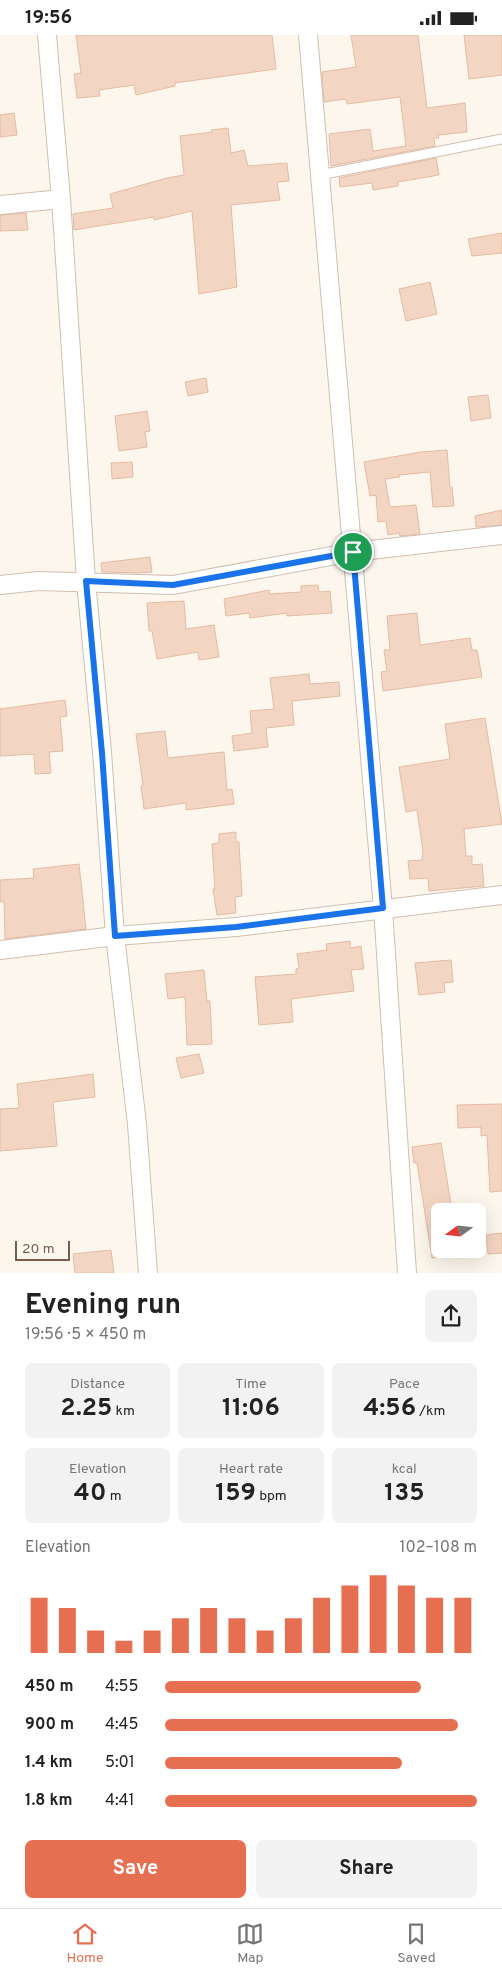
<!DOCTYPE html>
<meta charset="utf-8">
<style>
:root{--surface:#fff;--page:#f2f2f2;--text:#222;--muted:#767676;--line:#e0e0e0;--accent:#e76f51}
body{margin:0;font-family:Overpass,sans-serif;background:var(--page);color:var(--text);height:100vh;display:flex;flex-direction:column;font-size:19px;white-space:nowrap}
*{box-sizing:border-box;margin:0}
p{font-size:16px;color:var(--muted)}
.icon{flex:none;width:28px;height:28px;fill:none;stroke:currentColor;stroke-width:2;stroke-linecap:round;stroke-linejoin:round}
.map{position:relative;height:1238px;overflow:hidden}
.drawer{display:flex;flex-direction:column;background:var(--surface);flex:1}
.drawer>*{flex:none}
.needle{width:32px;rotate:255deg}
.tools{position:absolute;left:431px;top:1168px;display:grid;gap:10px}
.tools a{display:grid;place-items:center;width:55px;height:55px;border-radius:8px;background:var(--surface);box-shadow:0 5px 20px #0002;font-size:25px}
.scale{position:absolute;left:15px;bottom:12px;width:55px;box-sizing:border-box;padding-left:5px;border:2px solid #7a5c4d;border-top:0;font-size:14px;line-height:18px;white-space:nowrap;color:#7a5c4d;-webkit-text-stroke:4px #fffaf3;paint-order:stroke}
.pin{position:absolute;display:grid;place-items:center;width:42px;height:42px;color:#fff;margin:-21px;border:2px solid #fff;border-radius:50%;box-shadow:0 1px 5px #0007}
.round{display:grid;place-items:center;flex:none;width:52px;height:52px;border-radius:8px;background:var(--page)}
.headline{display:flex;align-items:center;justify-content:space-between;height:85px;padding:0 25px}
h1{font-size:28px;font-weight:700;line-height:38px}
.metrics{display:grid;grid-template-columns:repeat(3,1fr);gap:8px;height:85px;padding:5px 25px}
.metrics div{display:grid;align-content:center;border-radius:8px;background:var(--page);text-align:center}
.metrics b{font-size:25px;font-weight:700}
.metrics small{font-size:14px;font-weight:400}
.metrics p{font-size:14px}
.chart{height:140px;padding:10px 25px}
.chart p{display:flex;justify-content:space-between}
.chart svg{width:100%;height:90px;margin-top:5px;stroke:var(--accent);stroke-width:6}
.action{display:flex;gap:10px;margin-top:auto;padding:10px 25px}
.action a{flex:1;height:58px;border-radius:8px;background:var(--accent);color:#fff;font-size:20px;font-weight:700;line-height:58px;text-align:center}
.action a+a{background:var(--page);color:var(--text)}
ul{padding:0 25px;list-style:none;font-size:16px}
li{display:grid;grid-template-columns:80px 60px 1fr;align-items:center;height:38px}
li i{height:12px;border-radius:6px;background:var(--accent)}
.status{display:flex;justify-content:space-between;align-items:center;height:35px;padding:0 25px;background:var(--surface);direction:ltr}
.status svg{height:14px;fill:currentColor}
.menu{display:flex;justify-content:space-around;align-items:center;height:70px;border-top:1px solid var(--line);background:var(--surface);font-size:14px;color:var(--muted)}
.menu a{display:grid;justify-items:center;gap:2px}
.menu .selected{color:var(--accent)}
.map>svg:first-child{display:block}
.building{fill:#f3d5c3;stroke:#e6bba3}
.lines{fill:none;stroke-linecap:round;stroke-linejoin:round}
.service-casing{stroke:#d1beb0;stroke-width:11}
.minor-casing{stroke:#d1beb0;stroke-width:20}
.service{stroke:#fff;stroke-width:9}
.minor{stroke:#fff;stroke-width:18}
.route-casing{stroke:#fff;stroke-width:10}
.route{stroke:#1a73e8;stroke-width:6}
</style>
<div class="status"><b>19:56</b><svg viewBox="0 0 49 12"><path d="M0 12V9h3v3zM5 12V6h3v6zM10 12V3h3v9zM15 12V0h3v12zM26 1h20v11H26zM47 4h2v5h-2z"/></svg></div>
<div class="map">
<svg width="502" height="1238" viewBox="0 0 502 1238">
<rect width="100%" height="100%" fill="#fdf6ec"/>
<g class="building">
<polygon points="76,0 272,0 276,34 175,48 175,51 136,60 134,50 99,55 100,61 77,63 74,39 81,38"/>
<polygon points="351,0 418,0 427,73 465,68 467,97 438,100 439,103 434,103 435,111 331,131 329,99 370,94 373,116 406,111 400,62 347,69 346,64 324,67 322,37 356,32"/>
<polygon points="464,0 502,0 502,40 469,44"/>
<polygon points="14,78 17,100 0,102 0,80"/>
<polygon points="228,93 231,118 244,115 248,131 287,128 289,146 277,147 280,165 231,170 237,252 199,259 192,176 154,185 154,182 74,195 73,179 113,173 110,159 167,143 184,140 180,101 212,97 211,95"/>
<polygon points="436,123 439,140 398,147 398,151 373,155 372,148 340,152 339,143"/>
<polygon points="26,178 28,195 0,196 0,180"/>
<polygon points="502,198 502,218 472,221 468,204"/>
<polygon points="430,247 437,279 406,286 399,254"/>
<polygon points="206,343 208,357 188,361 185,347"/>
<polygon points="488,360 491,383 471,386 468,362"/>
<polygon points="147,376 150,396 145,397 147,412 119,416 115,381"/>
<polygon points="447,415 450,452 452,452 454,471 433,472 430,437 399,440 400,442 385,444 390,472 416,470 420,499 400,501 399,498 388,500 386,486 378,487 376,460 370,461 364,427 421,417"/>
<polygon points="132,427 133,442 112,444 111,428"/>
<polygon points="502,475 502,490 476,492 475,481"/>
<polygon points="150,522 152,537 137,538 102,537 101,528"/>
<polygon points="318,550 319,557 330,556 332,578 287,581 287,578 250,583 249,578 226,581 224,564 269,555 270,559 301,557 301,551"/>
<polygon points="184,566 186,594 214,590 219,622 199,625 198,617 157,624 152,596 149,596 147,568"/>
<polygon points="417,578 420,610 470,603 472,615 477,615 482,642 383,656 381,637 387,636 384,615 390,615 387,581"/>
<polygon points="309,639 310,649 339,647 340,661 292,666 294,690 266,693 268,712 234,716 232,701 252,698 250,676 274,674 270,643"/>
<polygon points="65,665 67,681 60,682 63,716 49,717 51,738 35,739 34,719 0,721 0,674"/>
<polygon points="485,683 502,789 464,794 466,821 472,821 472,830 482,829 484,851 429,856 428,843 410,844 408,826 422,825 423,816 417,775 406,777 399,732 450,724 445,689"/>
<polygon points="165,696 168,723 224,717 227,755 232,754 234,769 186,775 186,768 144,774 141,751 143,750 136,699"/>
<polygon points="236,797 236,807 239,807 242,861 235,862 236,878 217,880 213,854 215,854 212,809 219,808 219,799"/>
<polygon points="79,829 86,894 5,904 4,866 0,867 0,845 34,843 33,834"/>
<polygon points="350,906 350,913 361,911 364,934 351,935 354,956 291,964 293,987 259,990 255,942 296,939 296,934 299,933 297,919 327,915 326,909"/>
<polygon points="451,925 453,947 444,948 445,957 419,960 415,928"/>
<polygon points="204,935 207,966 210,966 212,1009 187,1010 185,962 168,964 165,939"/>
<polygon points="199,1019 204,1038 181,1043 176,1023"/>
<polygon points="93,1039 95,1062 53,1067 57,1111 0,1116 0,1074 19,1073 17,1049"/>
<polygon points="502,1069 502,1156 490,1157 487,1100 481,1101 481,1092 458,1093 457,1070"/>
<polygon points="441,1108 451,1169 440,1170 440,1222 432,1223 417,1128 414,1128 412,1112"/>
<polygon points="502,1198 502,1218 488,1219 486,1200"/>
<polygon points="111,1215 114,1238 75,1238 73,1219"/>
</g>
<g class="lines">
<g class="service-casing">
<polyline id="service" points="320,140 502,104"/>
</g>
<g class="minor-casing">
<g id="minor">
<polyline points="47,0 61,164 86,546 102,717 115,901 137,1089 148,1238"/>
<polyline points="308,0 383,873 407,1238"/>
<polyline points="0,170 61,164"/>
<polyline points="0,550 38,546 173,550 353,517 502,500"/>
<polyline points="0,915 115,901 236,892 502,860"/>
</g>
</g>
<use href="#service" class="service"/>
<use href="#minor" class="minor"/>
</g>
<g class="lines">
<g class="route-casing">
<polygon id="route" points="353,517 383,873 236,892 115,901 102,718 86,546 173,550"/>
</g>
<use href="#route" class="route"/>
</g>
</svg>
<div class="tools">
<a><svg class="needle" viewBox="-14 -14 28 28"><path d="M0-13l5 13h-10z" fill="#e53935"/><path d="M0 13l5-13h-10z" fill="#767676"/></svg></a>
</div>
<div class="scale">20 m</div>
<div class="pin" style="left:353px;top:517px;background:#1e9e55"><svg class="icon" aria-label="arrive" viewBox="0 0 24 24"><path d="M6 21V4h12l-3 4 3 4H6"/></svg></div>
</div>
<section class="drawer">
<div class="headline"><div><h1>Evening run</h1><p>19:56 · 5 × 450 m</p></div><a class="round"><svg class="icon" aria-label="share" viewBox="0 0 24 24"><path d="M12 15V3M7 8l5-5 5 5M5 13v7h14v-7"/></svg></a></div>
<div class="metrics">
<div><p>Distance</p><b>2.25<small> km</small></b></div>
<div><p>Time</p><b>11:06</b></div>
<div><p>Pace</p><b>4:56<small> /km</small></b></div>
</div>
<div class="metrics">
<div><p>Elevation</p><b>40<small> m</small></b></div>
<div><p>Heart rate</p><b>159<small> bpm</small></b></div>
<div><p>kcal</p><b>135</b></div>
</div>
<div class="chart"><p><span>Elevation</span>102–108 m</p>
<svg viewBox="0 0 160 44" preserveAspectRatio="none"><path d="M5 44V17M15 44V22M25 44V33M35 44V38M45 44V33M55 44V27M65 44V22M75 44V27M85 44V33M95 44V27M105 44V17M115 44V11M125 44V6M135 44V11M145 44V17M155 44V17"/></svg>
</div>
<ul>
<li><b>450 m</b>4:55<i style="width:82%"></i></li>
<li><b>900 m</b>4:45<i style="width:94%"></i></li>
<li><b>1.4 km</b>5:01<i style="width:76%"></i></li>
<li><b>1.8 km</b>4:41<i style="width:100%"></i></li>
</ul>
<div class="action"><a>Save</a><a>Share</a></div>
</section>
<nav class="menu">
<a class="selected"><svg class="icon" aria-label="home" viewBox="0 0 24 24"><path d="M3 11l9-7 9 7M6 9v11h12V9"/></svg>Home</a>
<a><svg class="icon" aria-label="map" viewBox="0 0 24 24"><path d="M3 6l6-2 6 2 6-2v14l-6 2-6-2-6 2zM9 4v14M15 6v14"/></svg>Map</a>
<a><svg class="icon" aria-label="saved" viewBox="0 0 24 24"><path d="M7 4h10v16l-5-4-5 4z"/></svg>Saved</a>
</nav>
